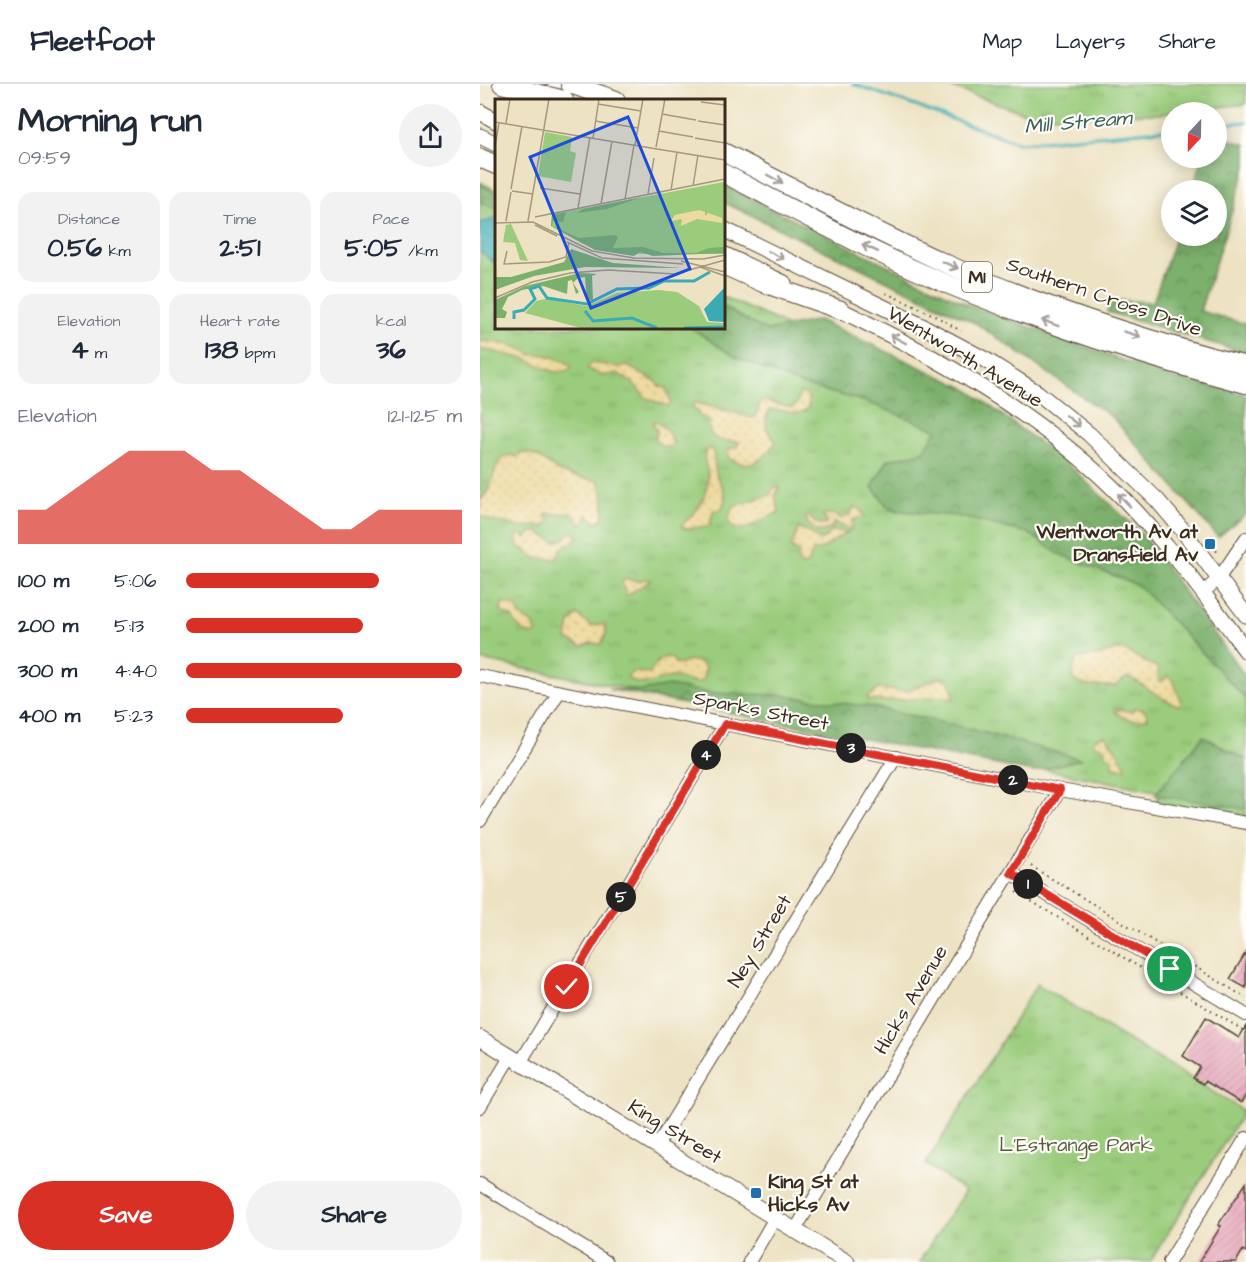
<!DOCTYPE html>
<meta charset="utf-8">
<style>
:root{--surface:#fff;--page:#f2f2f3;--text:#1f2937;--muted:#747a83;--line:#e0e1e3;--accent:#d93025}
body{margin:0;font-family:"Architects Daughter",sans-serif;background:var(--page);color:var(--text);height:100vh;display:flex;flex-direction:column;font-size:22px;white-space:nowrap}
*{box-sizing:border-box;margin:0}
p{font-size:20px;color:var(--muted)}
.icon{flex:none;width:33px;height:33px;fill:none;stroke:currentColor;stroke-width:2;stroke-linecap:round;stroke-linejoin:round}
.map{position:relative;flex:1;overflow:hidden}
.panel{display:flex;flex-direction:column;background:var(--surface);width:480px}
.panel>*{flex:none}
.needle{width:39px;rotate:202deg}
.fabs{position:absolute;left:681px;top:18px;display:grid;gap:12px}
.fabs a{display:grid;place-items:center;width:66px;height:66px;border-radius:50%;background:var(--surface);box-shadow:0 3px 15px #0003;font-size:30px}
.pin{position:absolute;display:grid;place-items:center;width:51px;height:51px;color:#fff;margin:-26px;border:3px solid #fff;border-radius:50%;box-shadow:0 2px 6px #0007}
.km{position:absolute;width:30px;height:30px;margin:-15px;border-radius:50%;background:#222;color:#fff;font-size:16px;line-height:30px;text-align:center}
.round{display:grid;place-items:center;flex:none;width:63px;height:63px;border-radius:32px;background:var(--page)}
.headline{display:flex;align-items:center;justify-content:space-between;height:102px;padding:0 18px}
h1{font-size:33px;font-weight:800;line-height:45px}
.stats{display:grid;grid-template-columns:repeat(3,1fr);gap:9px;height:102px;padding:6px 18px}
.stats div{display:grid;align-content:center;border-radius:15px;background:var(--page);text-align:center}
.stats b{font-size:26px;font-weight:800}
.stats small{font-size:16px;font-weight:400}
.stats p{font-size:16px}
.chart{height:168px;padding:12px 18px}
.chart p{display:flex;justify-content:space-between}
.chart svg{width:100%;height:108px;margin-top:6px;fill:var(--accent);opacity:.7}
.primary-button{display:flex;gap:12px;margin-top:auto;padding:12px 18px}
.primary-button a{flex:1;height:69px;border-radius:36px;background:var(--accent);color:#fff;font-size:24px;font-weight:800;line-height:69px;text-align:center}
.primary-button a+a{background:var(--page);color:var(--text)}
ul{padding:0 18px;list-style:none;font-size:20px}
li{display:grid;grid-template-columns:96px 72px 1fr;align-items:center;height:45px}
li i{height:15px;border-radius:8px;background:var(--accent)}
header{display:flex;align-items:center;gap:36px;box-sizing:border-box;height:84px;padding:0 30px;background:var(--surface);border-bottom:2px solid var(--line)}
header strong{font-size:28px}
nav{display:flex;gap:33px;margin-inline-start:auto;font-size:21px}
main{display:flex;flex:1;min-height:0}
.map>svg:first-child{display:block}
.grass{fill:url(#grass-tufts);stroke:#6a7b4d;stroke-width:1.5}
.forest{fill:url(#forest-crowns);stroke:#5b6d45;stroke-width:1.5}
.sand{fill:url(#sand-dots);stroke:#94825e;stroke-width:1.5}
.water{fill:url(#water-ripples);stroke:#3a6a68;stroke-width:1.5}
.lines{fill:none;stroke-linecap:round;stroke-linejoin:round}
.stream{stroke:#3aabb3;stroke-width:3}
.building{fill:url(#building-hatch)}
.minor-casing{stroke:#564637;stroke-width:14}
.major-casing{stroke:#564637;stroke-width:17}
.highway-casing{stroke:#564637;stroke-width:20}
.path{stroke:#564637;stroke-width:2;stroke-dasharray:1.5 4.5;stroke-linecap:butt}
.minor{stroke:#fff;stroke-width:12}
.major{stroke:#fff;stroke-width:15}
.highway{stroke:#fff;stroke-width:18}
.oneway{stroke:#a79f9a}
.route-casing{stroke:#fff;stroke-width:12}
.route{stroke:#d93025;stroke-width:8}
.poi-dot{fill:#1f6fb2;stroke:#fdfcf7;stroke-width:2}
.labels{text-anchor:middle;dominant-baseline:central;stroke-width:4.5;stroke-linejoin:round;paint-order:stroke}
.shield{fill:#fdfcf7;stroke:#75695f;stroke-width:1.5}
.shield-label{font-size:18px;font-weight:bold;fill:#3b2a1e}
.street-label{font-size:20px;fill:#3b2a1e;stroke:#fdfcf7}
.poi-label{font-size:20px;font-weight:bold;fill:#3b2a1e;stroke:#fdfcf7;text-anchor:end}
.park-label{font-size:20px;fill:#585b3a;stroke:#fdfcf7}
.water-label{font-size:21px;font-style:italic;fill:#3b5e5a;stroke:#fdfcf7}
.inset-river{fill:none;stroke:#3aabb3;stroke-width:3}
.inset-road{fill:none;stroke:#a69880;stroke-width:1.5}
.view{fill:#1d4ed8;fill-opacity:0.15;stroke:#1d4ed8;stroke-width:3}
.inset-edge{fill:none;stroke:#3b2a1e;stroke-width:3}
</style>
<header>
<strong>Fleetfoot</strong>
<nav><a>Map</a><a>Layers</a><a>Share</a></nav>
</header>
<main>
<section class="panel">
<div class="headline"><div><h1>Morning run</h1><p>09:59</p></div><a class="round"><svg class="icon" aria-label="share" viewBox="0 0 24 24"><path d="M12 15V3M7 8l5-5 5 5M5 13v7h14v-7"/></svg></a></div>
<div class="stats">
<div><p>Distance</p><b>0.56<small> km</small></b></div>
<div><p>Time</p><b>2:51</b></div>
<div><p>Pace</p><b>5:05<small> /km</small></b></div>
</div>
<div class="stats">
<div><p>Elevation</p><b>4<small> m</small></b></div>
<div><p>Heart rate</p><b>138<small> bpm</small></b></div>
<div><p>kcal</p><b>36</b></div>
</div>
<div class="chart"><p><span>Elevation</span>121–125 m</p>
<svg viewBox="0 0 160 44" preserveAspectRatio="none"><path d="M0 44V30L10 30L20 22L30 14L40 6L50 6L60 6L70 14L80 14L90 22L100 30L110 38L120 38L130 30L140 30L150 30L160 30V44z"/></svg>
</div>
<ul>
<li><b>100 m</b>5:06<i style="width:70%"></i></li>
<li><b>200 m</b>5:13<i style="width:64%"></i></li>
<li><b>300 m</b>4:40<i style="width:100%"></i></li>
<li><b>400 m</b>5:23<i style="width:57%"></i></li>
</ul>
<div class="primary-button"><a>Save</a><a>Share</a></div>
</section>
<div class="map">
<svg width="766" height="1178" viewBox="0 0 766 1178">
<defs>
<pattern id="grass-tufts" width="24" height="20" patternUnits="userSpaceOnUse" patternTransform="scale(1.5)"><rect width="24" height="20" fill="#9acc7c"/><path d="M3 7l-1-3M5 7V3M7 7l1-3M15 17l-1-3M17 17v-4M19 17l1-3" fill="none" stroke="#86af6b"/></pattern>
<pattern id="forest-crowns" width="20" height="18" patternUnits="userSpaceOnUse" patternTransform="scale(1.5)"><rect width="20" height="18" fill="#7bb06c"/><path d="M2 6a3 3 0 1 1 6 0M12 15a3 3 0 1 1 6 0" fill="none" stroke="#668f58"/></pattern>
<pattern id="sand-dots" width="8" height="8" patternUnits="userSpaceOnUse" patternTransform="scale(1.5)"><rect width="8" height="8" fill="#eeda9e"/><path d="M2 2h.1M6 6h.1" fill="none" stroke="#cdbb88" stroke-width="1.8" stroke-linecap="round"/></pattern>
<pattern id="water-ripples" width="26" height="14" patternUnits="userSpaceOnUse" patternTransform="scale(1.5)"><rect width="26" height="14" fill="#3aabb3"/><path d="M2 4q2-2 4 0t4 0M15 11q2-2 4 0t4 0" fill="none" stroke="#328b91"/></pattern>
<pattern id="building-hatch" width="6" height="6" patternUnits="userSpaceOnUse" patternTransform="scale(1.5)"><rect width="6" height="6" fill="#e9a4ba"/><path d="M-1 1l2-2M0 6l6-6M5 7l2-2" fill="none" stroke="#be8697"/></pattern>
</defs>
<rect width="100%" height="100%" fill="#fdfcf7"/>
<filter id="ink" filterUnits="userSpaceOnUse"><feTurbulence type="fractalNoise" baseFrequency=".0167" numOctaves="2"/><feDisplacementMap in="SourceGraphic" scale="12" xChannelSelector="R" yChannelSelector="G"/><feConvolveMatrix kernelMatrix="1 2 1 2 8 2 1 2 1" color-interpolation-filters="sRGB"/></filter>
<filter id="wash" filterUnits="userSpaceOnUse"><feTurbulence type="fractalNoise" baseFrequency=".008" numOctaves="4" result="noise"/><feDisplacementMap in="SourceGraphic" scale="24" xChannelSelector="R" yChannelSelector="G"/><feGaussianBlur stdDeviation="1.35" result="paint"/><feColorMatrix in="noise" values="0 0 0 0 0 0 0 0 0 0 0 0 0 0 0 0 0 1.4 0 .05"/><feComposite in="paint" operator="in"/></filter>
<g filter="url(#wash)">
<rect width="100%" height="100%" fill="#ede2c2"/>
<g class="grass">
<polygon points="462,0 766,0 766,20 680,30 553,32"/>
<polygon points="0,98 16,106 16,243 243,243 243,213 298,237 353,280 642,453 766,602 766,736 676,718 681,708 0,576"/>
<polygon points="557,900 764,1027 670,1178 439,1178 485,1107 446,1080"/>
</g>
<g class="forest">
<polygon points="737,52 766,60 766,83 720,227 766,240 766,269 627,228 632,216 673,218 696,152 736,152 736,106 712,106 723,74 736,74"/>
<polygon points="0,100 16,109 16,125 0,118"/>
<polygon points="243,101 487,220 691,294 766,310 766,430 738,453 633,334 497,240 243,118"/>
<polygon points="243,223 287,247 339,236 487,305 584,377 662,450 766,593 766,615 659,502 577,469 548,449 476,432 410,426 392,403 408,376 443,368 457,346 387,318 322,301 255,273 210,243 243,243"/>
<polygon points="189,602 228,609 301,611 393,623 487,644 601,675 554,688 128,605 160,607"/>
<polygon points="723,652 766,676 766,725 675,711"/>
</g>
<g class="sand">
<path d="M0 257C12 257 44 262 51 271 62 267 79 275 90 280L91 284C73 296 58 277 42 274 29 272 14 267 0 265Z"/>
<polygon points="113,279 138,283 146,281 172,296 175,296 179,302 186,304 191,319 188,322 168,315 163,311 153,299 137,289 123,292 108,285 109,281"/>
<path d="M320 309H323L329 314 328 324C315 336 303 322 290 326 283 336 286 348 295 356V360C281 378 272 386 249 375L247 366 257 363 259 358 238 356 230 349 229 337 221 333 212 322 214 318 217 319 275 334 281 316 312 324 316 321Z"/>
<path d="M174 337C185 341 188 348 193 358L191 363 182 362 175 356 177 348 173 340Z"/>
<path d="M228 365H232C235 373 234 381 236 389 241 405 249 407 242 425L233 427 230 441 227 443C219 441 211 447 203 444L202 441C217 428 228 413 228 392 228 382 220 373 228 365Z"/>
<path d="M41 369C61 370 63 378 79 387 88 391 107 396 117 396 124 405 126 425 122 435L117 438 108 431 103 440 98 439 96 433 90 429 73 430 69 429 65 431 70 437 64 442 39 443 26 439 15 438 0 432V417C15 403 10 387 23 373L31 371 37 373Z"/>
<path d="M294 403H300L295 412 299 427 296 430C282 434 258 457 248 437L252 423 290 411Z"/>
<path d="M374 423 379 424 385 432 372 436 373 441 370 446 355 438 349 445 340 448C332 445 326 440 326 432H329L333 437 342 441 347 439 346 435 342 433 343 430H354L360 434 370 431Z"/>
<polygon points="319,444 329,448 339,456 344,455 352,447 368,448 342,465 333,467 328,479 322,482 318,479 319,468 311,463"/>
<polygon points="52,448 58,448 75,458 84,455 90,448 96,449 98,454 81,465 77,475 56,474 39,462 36,458 38,450 41,450 46,454"/>
<path d="M146 495 158 497 167 495 170 496C165 503 157 502 149 511H146L142 498Z"/>
<path d="M22 519 36 522 40 532 54 540 56 549 53 551C42 548 37 543 32 533L21 528Z"/>
<polygon points="97,531 111,542 125,540 126,550 121,560 111,559 102,563 87,555 90,538"/>
<path d="M639 565C656 569 664 580 678 583L679 597H683L687 592 692 595 701 616V622C682 618 666 600 647 593L635 602H608L594 597 593 584 598 574 617 572Z"/>
<path d="M186 573 192 574 195 579 200 581 209 576 219 578 225 584 223 596C213 603 205 594 195 593 180 592 163 608 147 593L153 588 170 589 178 577Z"/>
<polygon points="459,594 468,595 472,604 474,615 461,613 405,617 388,616 387,614 398,605 426,607"/>
<path d="M654 624 665 626 668 634C657 637 643 637 635 627L636 625 652 628Z"/>
<path d="M622 652H626C633 663 642 672 646 685L634 683 632 674 626 671V667L623 663 614 661V655Z"/>
</g>
<polygon class="water" points="16,134 16,181 0,167 0,139"/>
<g class="lines">
<g class="stream">
<polyline points="373,0 540,59 692,45"/>
<polyline points="736,41 766,38"/>
</g>
</g>
<g id="blocks">
<g class="building">
<polygon points="766,868 766,904 750,895"/>
<polygon points="726,933 759,954 766,942 766,1011 761,1019 725,997 723,1000 713,994 720,983 703,972"/>
<polygon points="766,1099 766,1168 763,1166 756,1178 719,1178 741,1142 738,1141"/>
</g>
</g>
</g>
<g filter="url(#ink)">
<use href="#blocks" fill-opacity="0" stroke="#564637" stroke-width="1.5"/>
<g class="lines">
<g class="minor-casing">
<g id="minor">
<polyline points="723,509 739,494 766,454"/>
<polyline points="0,592 580,706 766,739"/>
<polyline points="0,737 79,608"/>
<polyline points="531,789 766,931"/>
<polyline points="40,979 245,640"/>
<polyline points="0,1023 30,973"/>
<polyline points="177,1062 416,673"/>
<polyline points="0,1100 127,1178"/>
<polyline points="315,1146 580,706"/>
<polyline points="269,1178 295,1134"/>
<polyline points="689,1178 766,1054"/>
</g>
</g>
<g class="major-casing">
<g id="major">
<polyline points="0,28 16,37"/>
<polyline points="0,52 16,60"/>
<polyline points="243,145 448,245 506,276 558,309 609,350 677,416 701,444 766,531"/>
<polyline points="243,170 304,199"/>
<path d="M350 221C456 272 561 330 644 415 689 461 728 515 766 567"/>
<polyline points="0,954 367,1178"/>
</g>
</g>
<g class="highway-casing">
<g id="highway">
<polyline points="22,0 84,16"/>
<polyline points="90,0 136,16"/>
<path d="M243 68C315 105 386 143 460 177 558 222 662 255 766 282"/>
<polyline points="0,74 16,81"/>
<path d="M243 89C327 133 413 180 502 214 588 248 676 276 766 300"/>
<polyline points="243,181 283,199 361,226"/>
</g>
</g>
<g class="path">
<polyline points="406,209 454,231 481,247"/>
<polyline points="732,462 740,471"/>
<polyline points="551,782 766,914"/>
<polyline points="536,808 766,948"/>
</g>
<use href="#minor" class="minor"/>
<use href="#major" class="major"/>
<use href="#highway" class="highway"/>
</g>
<defs><path id="oneway-shaft" d="M-6 0H5M1.5-3L5.5 0L1.5 3" fill="none" stroke-width="1.6" stroke-linecap="round" stroke-linejoin="round" transform="scale(1.5)"/></defs>
<g class="oneway">
<use href="#oneway-shaft" transform="translate(295 95) rotate(28)"/>
<use href="#oneway-shaft" transform="translate(390 164) rotate(-155)"/>
<use href="#oneway-shaft" transform="translate(296 171) rotate(26)"/>
<use href="#oneway-shaft" transform="translate(470 181) rotate(23)"/>
<use href="#oneway-shaft" transform="translate(570 239) rotate(-160)"/>
<use href="#oneway-shaft" transform="translate(652 250) rotate(17)"/>
<use href="#oneway-shaft" transform="translate(418 255) rotate(-152)"/>
<use href="#oneway-shaft" transform="translate(593 337) rotate(39)"/>
<use href="#oneway-shaft" transform="translate(644 416) rotate(-134)"/>
</g>
</g>
<g class="lines" filter="url(#ink)">
<g class="route-casing">
<polyline id="route" points="87,903 245,640 580,706 531,789 690,885"/>
</g>
<use href="#route" class="route"/>
</g>
<g class="poi-dot">
<rect x="724" y="454" width="12" height="12" rx="3"/>
<rect x="270" y="1103" width="12" height="12" rx="3"/>
</g>
<g class="labels">
<rect class="shield" x="482" y="178" width="30" height="30" rx="4.5"/>
<g class="shield-label">
<text x="497" y="193">M1</text>
</g>
<g class="street-label">
<text transform="translate(624 213) rotate(19)">Southern Cross Drive</text>
<text transform="translate(485 273) rotate(31)">Wentworth Avenue</text>
<text transform="translate(281 627) rotate(11)">Sparks Street</text>
<text transform="translate(280 857) rotate(-59)">Ney Street</text>
<text transform="translate(431 916) rotate(-59)">Hicks Avenue</text>
<text transform="translate(195 1048) rotate(31)">King Street</text>
</g>
<g class="poi-label">
<text x="718" y="448">Wentworth Av at<tspan x="718" dy="23">Dransfield Av</tspan></text>
<text x="288" y="1098" text-anchor="start">King St at<tspan x="288" dy="23">Hicks Av</tspan></text>
</g>
<g class="park-label">
<text x="596" y="1061">L'Estrange Park</text>
</g>
<g class="water-label">
<text transform="translate(598 38) rotate(-5)">Mill Stream</text>
</g>
</g>
<g transform="translate(15 15)">
<rect width="230" height="230" fill="#ede2c2"/>
<path d="M50 33 77 38 75 52 81 54 76 83 43 77ZM229 83V155H144L88 145 56 127 57 115ZM16 125 33 162 25 161 20 144 8 143 11 126ZM164 191 182 193 204 207 212 223 229 224V229H86L30 214 41 202 51 200 92 207 122 194Z" fill="#9acc7c"/>
<path d="M147 98 112 110 82 114 88 110ZM71 113 68 123 58 122 57 127 84 139 120 136 123 138 118 149 148 148 168 154H201L214 149 229 148V154L158 157 145 153 139 157 100 151 56 127 57 116ZM76 150 118 164 186 169 90 168 39 177 0 191V178H16L69 163ZM85 174 102 175 97 177 98 201 92 202 90 178 83 179 78 184 84 193 81 195 77 181 73 182 72 195 48 187 27 191 13 198 7 210 12 213 10 219H0V201L30 187Z" fill="#7bb06c"/>
<path d="M204 111 210 113V117L213 114 227 119V124L202 120 186 127 187 120 176 122 180 116Z" fill="#eeda9e"/>
<path d="M229 189V223L214 222 209 210Z" fill="#3aabb3"/>
<path class="inset-river" d="M90 212 98 222 137 219 162 229M19 220V213L29 211 40 200 35 190 44 187 52 199 92 205 122 190 154 189 169 182H199L215 173M189 229 228 228"/>
<path class="inset-road" d="M206 3 230 6M103 5 146 12M167 15 201 21M100 22 143 29M203 22 230 26M0 23 162 50M11 24 15 0M164 32 198 38M98 39 104 0M200 39 230 44M140 46 148 0M0 48 4 24M161 48 170 0M162 50 230 61M198 87 203 56M45 89 85 95M16 90 27 27M176 91 182 53M17 92 38 95M153 95 159 59M130 100 139 46M106 105 117 42M83 109 95 38M40 118 230 80M11 122 16 93M33 122 54 0M0 124 38 123 97 152 139 159M40 126 62 137M72 143 107 159 188 165M12 152 9 165 54 163 71 158 74 143M137 159 208 160 230 156M186 162 230 173M205 168 230 177M0 199 37 183 75 174 113 171 180 175 230 161"/>
<path class="view" d="M133 18 195 170 96 209 35 58Z"/>
<rect width="230" height="230" class="inset-edge"/>
</g>
</svg>
<div class="fabs">
<a><svg class="needle" viewBox="-14 -14 28 28"><path d="M0-13l5 13h-10z" fill="#e53935"/><path d="M0 13l5-13h-10z" fill="#747a83"/></svg></a>
<a><svg class="icon" aria-label="layers" viewBox="0 0 24 24"><path d="M12 4l9 5-9 5-9-5zM3 14l9 5 9-5"/></svg></a>
</div>
<div class="pin" style="left:690px;top:885px;background:#1e9e55"><svg class="icon" aria-label="arrive" viewBox="0 0 24 24"><path d="M6 21V4h12l-3 4 3 4H6"/></svg></div>
<div class="pin" style="left:87px;top:903px;background:#d93025"><svg class="icon" aria-label="check" viewBox="0 0 24 24"><path d="M5 12l5 5 9-10"/></svg></div>
<b class="km" style="left:548px;top:800px">1</b>
<b class="km" style="left:533px;top:696px">2</b>
<b class="km" style="left:371px;top:664px">3</b>
<b class="km" style="left:226px;top:671px">4</b>
<b class="km" style="left:141px;top:813px">5</b>
</div>
</main>
